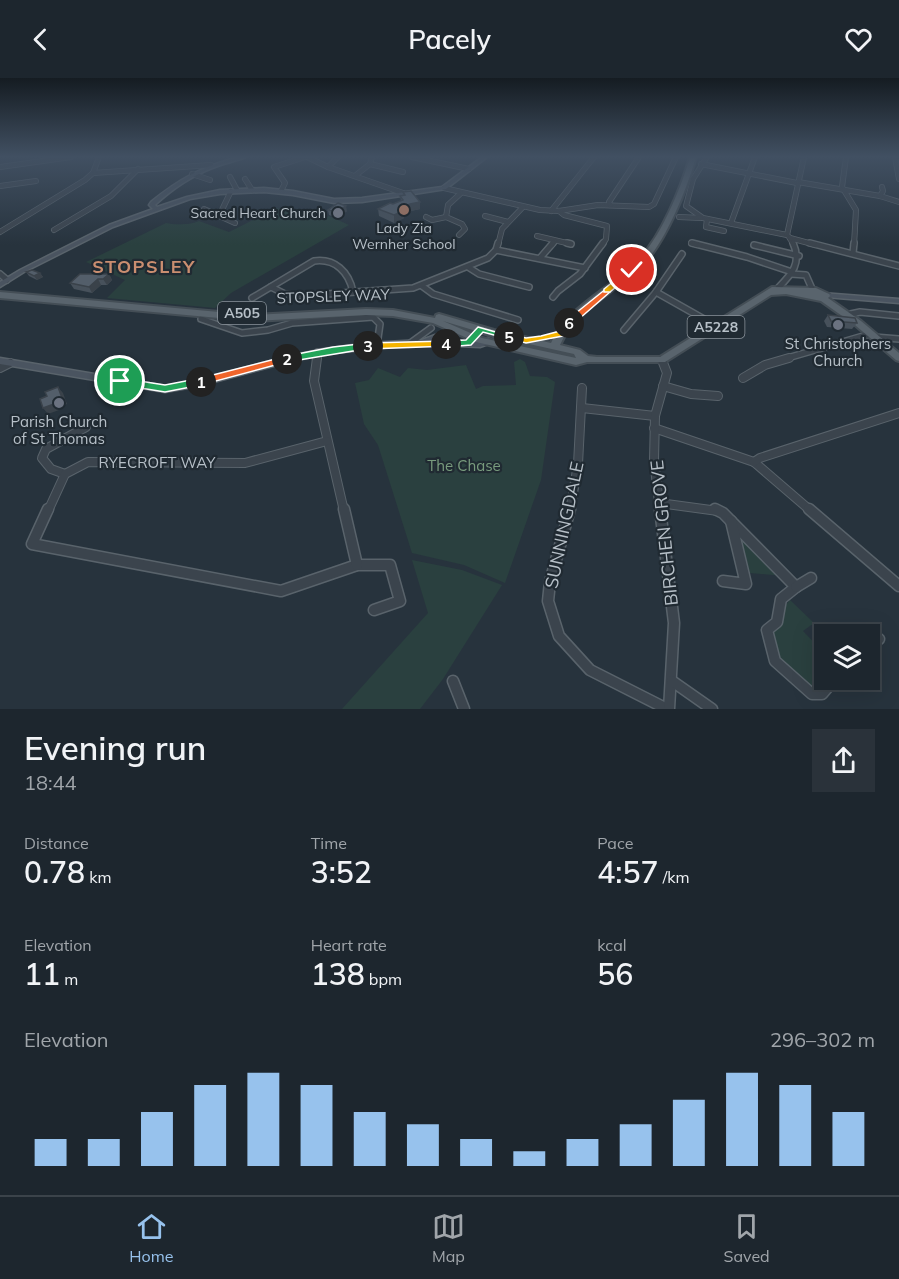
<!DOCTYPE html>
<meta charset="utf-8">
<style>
:root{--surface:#1d262e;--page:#2a323a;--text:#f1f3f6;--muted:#a0a5aa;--line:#3b434a;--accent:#97c2ed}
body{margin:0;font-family:Mulish,sans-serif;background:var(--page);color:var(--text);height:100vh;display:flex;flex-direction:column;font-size:22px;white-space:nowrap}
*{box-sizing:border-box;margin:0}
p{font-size:20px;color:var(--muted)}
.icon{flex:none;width:33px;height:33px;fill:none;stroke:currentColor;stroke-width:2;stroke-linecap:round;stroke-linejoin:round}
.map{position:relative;height:631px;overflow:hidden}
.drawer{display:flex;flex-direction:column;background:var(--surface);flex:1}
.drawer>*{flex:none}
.buttons{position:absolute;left:814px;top:546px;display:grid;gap:12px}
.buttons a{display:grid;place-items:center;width:66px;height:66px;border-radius:0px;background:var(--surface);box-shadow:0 6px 24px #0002,0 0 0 2px var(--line);font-size:30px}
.pin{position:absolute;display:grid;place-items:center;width:51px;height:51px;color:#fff;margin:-26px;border:3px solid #fff;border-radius:50%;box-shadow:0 2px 6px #0007}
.km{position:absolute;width:30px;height:30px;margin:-15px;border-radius:50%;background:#222;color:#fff;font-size:16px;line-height:30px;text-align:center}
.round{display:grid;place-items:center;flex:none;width:63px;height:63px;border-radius:0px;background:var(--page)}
.head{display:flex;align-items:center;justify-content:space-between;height:102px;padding:0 24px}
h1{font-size:33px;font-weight:600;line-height:45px}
.figures{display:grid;grid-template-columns:repeat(3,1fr);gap:9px;height:102px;padding:6px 24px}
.figures div{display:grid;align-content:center}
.figures b{font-size:30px;font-weight:600}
.figures small{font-size:16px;font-weight:400}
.figures p{font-size:16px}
.chart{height:168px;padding:12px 24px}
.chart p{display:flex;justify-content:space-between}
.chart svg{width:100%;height:108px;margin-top:6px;stroke:var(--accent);stroke-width:6}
header{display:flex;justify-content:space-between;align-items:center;height:78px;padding:0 24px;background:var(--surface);font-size:27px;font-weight:600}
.dock{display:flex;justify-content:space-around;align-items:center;height:84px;border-top:2px solid var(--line);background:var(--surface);font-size:16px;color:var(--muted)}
.dock a{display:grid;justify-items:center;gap:3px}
.dock .selected{color:var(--accent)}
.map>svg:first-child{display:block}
.green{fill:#2a403f}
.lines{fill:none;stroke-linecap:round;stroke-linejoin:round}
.street-far3-casing{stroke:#59636b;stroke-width:6}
.street-far2-casing{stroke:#59636b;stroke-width:8}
.street-far1-casing{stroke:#59636b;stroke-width:10}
.street-casing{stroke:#59636b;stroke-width:13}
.secondary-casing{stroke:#59636b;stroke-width:3}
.primary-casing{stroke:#444e56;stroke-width:4}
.street-far3{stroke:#3b444d;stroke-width:4.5}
.street-far2{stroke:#3b444d;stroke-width:5}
.street-far1{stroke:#3b444d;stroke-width:8}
.street{stroke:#3b444d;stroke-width:10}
.secondary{fill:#4a5460;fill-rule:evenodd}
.primary{fill:#59646d;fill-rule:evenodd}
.wall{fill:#47515b}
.shaded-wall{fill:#3a424a}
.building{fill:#535e6a;stroke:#3a424a;stroke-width:1.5}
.split-1{fill:#22a559;stroke:#fff;stroke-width:1.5}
.split-2{fill:#f0652b;stroke:#fff;stroke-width:1.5}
.split-3{fill:#22a559;stroke:#fff;stroke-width:1.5}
.split-4{fill:#f5b400;stroke:#fff;stroke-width:1.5}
.split-5{fill:#22a559;stroke:#fff;stroke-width:1.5}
.split-6{fill:#f5b400;stroke:#fff;stroke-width:1.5}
.split-7{fill:#f0652b;stroke:#fff;stroke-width:1.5}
.split-8{fill:#f5b400;stroke:#fff;stroke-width:1.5}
.education-dot{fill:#8d6e63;stroke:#202a32;stroke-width:2}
.worship-dot{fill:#6b7280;stroke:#202a32;stroke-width:2}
.labels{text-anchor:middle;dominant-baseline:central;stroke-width:4.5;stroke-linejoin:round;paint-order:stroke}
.far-poi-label{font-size:14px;fill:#b7c0c8;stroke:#202a32;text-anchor:end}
.shield{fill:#202a32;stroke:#8a939b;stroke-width:1.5}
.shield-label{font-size:14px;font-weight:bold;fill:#b7c0c8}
.street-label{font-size:15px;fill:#b7c0c8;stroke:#202a32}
.poi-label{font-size:15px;fill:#b7c0c8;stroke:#202a32}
.park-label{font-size:15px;fill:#789b7d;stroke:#202a32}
.far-district-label{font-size:18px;font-weight:bold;letter-spacing:1.5px;fill:#ca8e70;stroke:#202a32}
.near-street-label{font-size:18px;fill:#b7c0c8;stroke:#202a32}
</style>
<header><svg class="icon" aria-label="back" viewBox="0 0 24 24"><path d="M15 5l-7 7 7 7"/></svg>Pacely<svg class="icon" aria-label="heart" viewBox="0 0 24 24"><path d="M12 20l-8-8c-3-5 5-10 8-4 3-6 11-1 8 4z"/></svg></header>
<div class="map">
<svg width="899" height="631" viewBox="0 0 899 631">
<rect width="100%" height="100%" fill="#27333d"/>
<g class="green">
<path d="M277 130 320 142 329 138 349 147 231 215 215 230 107 220 125 202 86 184 166 145C175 147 191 147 199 143L229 154Z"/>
<polygon points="520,281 525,284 530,298 547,299 555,304 541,402 505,505 464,487 412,475 378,367 364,346 355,305 369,302 378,290 400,299 408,290 427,292 466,287 476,311 483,308 516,307 514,284"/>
<polygon points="740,456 784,498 750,495"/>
<polygon points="412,482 462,492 502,507 443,601 420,631 342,631 428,535"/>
<polygon points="790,522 814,545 803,553 825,576 825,602 830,602 821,613 810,611 778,581 772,553 782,545 784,529"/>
</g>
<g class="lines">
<g class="street-far3-casing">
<g id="street-far3">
<polyline points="307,79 328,89 403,115"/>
<polyline points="412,79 469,91"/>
<polyline points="707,79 693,101 686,128 703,140 787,157"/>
<polyline points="846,79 842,109 856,132 854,167"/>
<polyline points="895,79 899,101"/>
<polyline points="370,86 403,94"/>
<polyline points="701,86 797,105"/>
<polyline points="0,89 71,79"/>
<polyline points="328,89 338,79"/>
<polyline points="93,95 211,87"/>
<polyline points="192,96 210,102"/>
<polyline points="356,97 370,86 372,79"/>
<polyline points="230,99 237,112"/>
<polyline points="245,101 252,112"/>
<polyline points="798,104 880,118 899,124"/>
<polyline points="0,108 36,103"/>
<polyline points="444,110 540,132 559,133 598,127 649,129 654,126 676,79"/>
<polyline points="281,113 285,105 274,89 305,79"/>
<polyline points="880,118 883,113 882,109"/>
<polyline points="610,127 609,124 639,79"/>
<polyline points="204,131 235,145"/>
<polyline points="551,133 594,79"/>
<polyline points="559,133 564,137 607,148 606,161 602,167"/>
<polyline points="219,138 231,113"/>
<polyline points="485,138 508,144"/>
<polyline points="426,139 432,142 446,139"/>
<polyline points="679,139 701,140"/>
<polyline points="707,141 706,149 724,153"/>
<polyline points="731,145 755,79"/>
<polyline points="54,152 111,118 138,91"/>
<polyline points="0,154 85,102 93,95 99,79"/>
<polyline points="459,157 465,151 462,146 446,139 448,127 461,115"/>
<polyline points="787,157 804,79"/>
<polyline points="537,158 571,166"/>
<polyline points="789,159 794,167"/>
<polyline points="790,160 816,167"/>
<polyline points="691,165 698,167"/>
<polyline points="498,167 502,151 523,129"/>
<polyline points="552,167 555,163"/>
</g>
</g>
<g class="street-far2-casing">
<g id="street-far2">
<polyline points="567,165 571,166"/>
<polyline points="692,165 747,179 792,194"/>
<polyline points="810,165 899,188"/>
<polyline points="754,167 799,178"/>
<polyline points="496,172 585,190"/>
<polyline points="853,175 854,165"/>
<polyline points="540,180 553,165"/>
<polyline points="468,189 479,196 529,209"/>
<polyline points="0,196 7,202"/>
<polyline points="791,196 806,197 813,213"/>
<polyline points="422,208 433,216 518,242"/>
<polyline points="271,209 285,216 298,218 413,210 488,180 496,172 498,165"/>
<path d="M778 210C792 196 802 185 793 165"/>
<polyline points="656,214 718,249"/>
<polyline points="553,219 558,213 580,196 603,165"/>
<path d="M252 220 314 183C335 180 349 194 353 214"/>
<polyline points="846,237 860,234 899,238"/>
<polyline points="201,241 242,255 268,252 292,245 373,239 380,246 377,267"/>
<polyline points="624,252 656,214 682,176"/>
<polyline points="874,259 899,261"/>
<polyline points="409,266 431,250"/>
<polyline points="317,281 318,274"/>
<polyline points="784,281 870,256"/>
</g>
</g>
<g class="street-far1-casing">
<g id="street-far1">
<polyline points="317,280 314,303 344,433"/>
<polyline points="0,290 10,285"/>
<polyline points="743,300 765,287 789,280"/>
<polyline points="663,308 691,316 718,318"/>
<polyline points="582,330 655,338"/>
<polyline points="654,350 754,384 811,433"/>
<polyline points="754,384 760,380 899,335"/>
<polyline points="65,396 51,391 42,380 46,371 86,349"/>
<polyline points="659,425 718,433"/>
<polyline points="48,433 65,396 88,384 245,385 327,363"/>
<polyline points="570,433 578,386 582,310"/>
<polyline points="660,433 654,382 655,338 667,295 662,282"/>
</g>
</g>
<g class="street-casing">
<g id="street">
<polyline points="48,431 32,466 281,513 357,487 390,487 400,523 374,532"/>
<polyline points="344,431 357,487"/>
<polyline points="570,431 550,504 548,523 559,558 590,592 667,631"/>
<polyline points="660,431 674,545 669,631"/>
<polyline points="715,431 723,435 796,509 781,521 777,544 767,552 775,583 812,616 822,616 834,602"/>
<polyline points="809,431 899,508"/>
<polyline points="723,503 746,506 731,443"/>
<polyline points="796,509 811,500"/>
<polyline points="870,567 879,561"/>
<polyline points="453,603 464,631"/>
<polyline points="672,603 712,631"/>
</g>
</g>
<g class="secondary-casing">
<g id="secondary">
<path d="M239 79H246C237 83 225 85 215 89 193 97 172 111 155 127L157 129 187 119 220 112 264 110 293 113 334 121 362 120 442 109 482 79H487L446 111 362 124 334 125 293 117 264 114 220 116 190 121 113 149 24 194 0 209V204L20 192 109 147 153 131 149 127 151 124C179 101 203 88 239 79Z"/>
<polygon points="822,215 899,221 899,225 825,219 822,219"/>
<polygon points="448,248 454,248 455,250 449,258 437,262 479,263 488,260 492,263 491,265 480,269 435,267 391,269 324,276 285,285 199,308 165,314 0,286 0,280 165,308 199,302 285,279 324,271 368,265 422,262 443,254"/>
</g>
</g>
<g class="primary-casing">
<path id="primary" d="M690 79H696C687 111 666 163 643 187 616 214 576 231 560 267L580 272 588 278 597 279H660L772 209 816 210 829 216 830 218 828 220 861 243 899 275V283L896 282 855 247 821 223 786 216 771 217 665 284H587L576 287 476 264 433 245 393 238 366 237 252 243 0 220V214L252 237 366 231 393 232 435 240 436 237 439 236 494 252 551 265C568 228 611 211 638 182 661 159 681 110 690 79ZM443 243 493 258 574 276 576 280 482 260Z"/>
</g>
<use href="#street-far3" class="street-far3"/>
<use href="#street-far2" class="street-far2"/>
<use href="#street-far1" class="street-far1"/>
<use href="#street" class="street"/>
<use href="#secondary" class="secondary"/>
<use href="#primary" class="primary"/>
</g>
<g class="wall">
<polygon points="403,114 420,131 411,133 404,137 404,140 394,145 379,138 378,131 401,123 400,118 403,118"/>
<polygon points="328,132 347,133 337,140 329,137"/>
<polygon points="26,194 40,195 43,199 37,202 29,198"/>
<polygon points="109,196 112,202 107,207 101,207 92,215 74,211 70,205"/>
<polygon points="828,237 857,245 852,251 827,249 824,243"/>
</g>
<g class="shaded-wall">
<polygon points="420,124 420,131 411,133 404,137 404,140 394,145 394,137 400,131 410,126"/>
<polygon points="346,128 347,133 337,140 336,134"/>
<polygon points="40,195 43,199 37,202 34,198"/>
<polygon points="109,196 112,202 107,207 103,201"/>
<polygon points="98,201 101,207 92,215 89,209"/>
<polygon points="58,309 63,315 67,326 58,330 59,332 48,336 43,330 53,323"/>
</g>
<g class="building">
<polygon points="411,113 420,124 410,126 400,131 404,133 394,137 378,131 390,125 393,126 403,122 400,118 405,117 403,114"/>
<polygon points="338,125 346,128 336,134 328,132"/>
<polygon points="32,192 40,195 34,198 26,194"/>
<polygon points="80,196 109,196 103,201 98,201 89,209 70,205"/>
<polygon points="828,237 855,240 857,245 831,243"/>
<polygon points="58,309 62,320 53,323 54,326 43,330 40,321 47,318 45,314"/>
</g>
<linearGradient id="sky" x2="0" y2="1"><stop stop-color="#151c22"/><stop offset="0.47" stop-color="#415062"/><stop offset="1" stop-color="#415062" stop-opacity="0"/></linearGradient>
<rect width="899" height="167" fill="url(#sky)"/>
<polygon class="split-1" points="120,300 165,307 201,300 206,304 201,307 165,314 116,306 115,303"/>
<polygon class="split-2" points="287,278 292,281 290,283 201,307 197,304 201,300"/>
<polygon class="split-3" points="368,265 372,268 371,270 287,284 283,281 287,278 333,269"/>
<polygon class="split-4" points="446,263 451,266 450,268 368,271 363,268 368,265"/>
<polygon class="split-5" points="478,249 513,259 509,261 483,254 471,267 446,269 442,266 446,263 466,262"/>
<polygon class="split-6" points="569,242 573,245 566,257 563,258 526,265 504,259 509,256 526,260 541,258 560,253"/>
<polygon class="split-7" points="607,210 610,211 610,214 572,247 566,247 566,243"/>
<polygon class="split-8" points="630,190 636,192 610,214 604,214 604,211"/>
<circle class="education-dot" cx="404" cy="132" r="6"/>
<g class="worship-dot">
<circle cx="338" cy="135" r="6"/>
<circle cx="838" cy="247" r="6"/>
<circle cx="59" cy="325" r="6"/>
</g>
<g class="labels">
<g class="far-poi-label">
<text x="326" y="135">Sacred Heart Church</text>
<text x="404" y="150" text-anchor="middle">Lady Zia<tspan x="404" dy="16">Wernher School</tspan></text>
</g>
<g class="shield">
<rect x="218" y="224" width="48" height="22" rx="4.5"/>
<rect x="687.5" y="238" width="57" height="22" rx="4.5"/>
</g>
<g class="shield-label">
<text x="242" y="235">A505</text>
<text x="716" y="249">A5228</text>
</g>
<g class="street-label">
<text transform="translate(333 218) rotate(-2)">STOPSLEY WAY</text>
<text x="157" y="384">RYECROFT WAY</text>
</g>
<g class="poi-label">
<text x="838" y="265">St Christophers<tspan x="838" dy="17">Church</tspan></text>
<text x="59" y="343">Parish Church<tspan x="59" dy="17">of St Thomas</tspan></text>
</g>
<g class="park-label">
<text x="464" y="387">The Chase</text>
</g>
<g class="far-district-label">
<text x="144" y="188">STOPSLEY</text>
</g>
<g class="near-street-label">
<text transform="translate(564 447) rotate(-78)">SUNNINGDALE</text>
<text transform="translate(664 455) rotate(-96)">BIRCHEN GROVE</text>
</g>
</g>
</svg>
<div class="buttons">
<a><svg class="icon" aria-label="layers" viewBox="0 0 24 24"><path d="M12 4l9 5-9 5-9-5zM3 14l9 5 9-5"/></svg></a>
</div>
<div class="pin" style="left:120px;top:303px;background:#1e9e55"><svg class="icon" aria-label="arrive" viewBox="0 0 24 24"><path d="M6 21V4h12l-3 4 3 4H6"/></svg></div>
<div class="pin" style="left:632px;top:192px;background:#d93025"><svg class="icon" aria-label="check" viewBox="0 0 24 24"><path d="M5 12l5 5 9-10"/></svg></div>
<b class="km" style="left:201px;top:304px">1</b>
<b class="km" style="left:287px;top:281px">2</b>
<b class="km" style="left:368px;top:268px">3</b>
<b class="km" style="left:446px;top:266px">4</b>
<b class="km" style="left:509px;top:259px">5</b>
<b class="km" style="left:569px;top:245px">6</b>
</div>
<section class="drawer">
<div class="head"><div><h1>Evening run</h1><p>18:44</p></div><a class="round"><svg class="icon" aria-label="share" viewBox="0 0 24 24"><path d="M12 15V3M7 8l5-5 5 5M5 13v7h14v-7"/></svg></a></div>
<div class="figures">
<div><p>Distance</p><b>0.78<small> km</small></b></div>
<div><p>Time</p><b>3:52</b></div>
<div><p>Pace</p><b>4:57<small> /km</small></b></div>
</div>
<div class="figures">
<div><p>Elevation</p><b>11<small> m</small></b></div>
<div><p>Heart rate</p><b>138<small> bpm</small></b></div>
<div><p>kcal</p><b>56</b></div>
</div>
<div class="chart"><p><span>Elevation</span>296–302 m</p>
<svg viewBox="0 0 160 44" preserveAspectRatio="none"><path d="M5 44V33M15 44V33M25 44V22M35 44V11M45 44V6M55 44V11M65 44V22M75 44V27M85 44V33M95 44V38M105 44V33M115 44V27M125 44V17M135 44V6M145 44V11M155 44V22"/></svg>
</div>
</section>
<nav class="dock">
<a class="selected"><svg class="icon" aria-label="home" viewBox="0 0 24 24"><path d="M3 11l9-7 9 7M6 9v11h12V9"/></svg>Home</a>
<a><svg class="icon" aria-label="map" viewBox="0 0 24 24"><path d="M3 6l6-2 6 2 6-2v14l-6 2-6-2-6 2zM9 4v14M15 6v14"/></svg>Map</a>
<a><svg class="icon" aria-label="saved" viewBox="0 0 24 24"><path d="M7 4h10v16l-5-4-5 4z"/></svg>Saved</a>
</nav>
